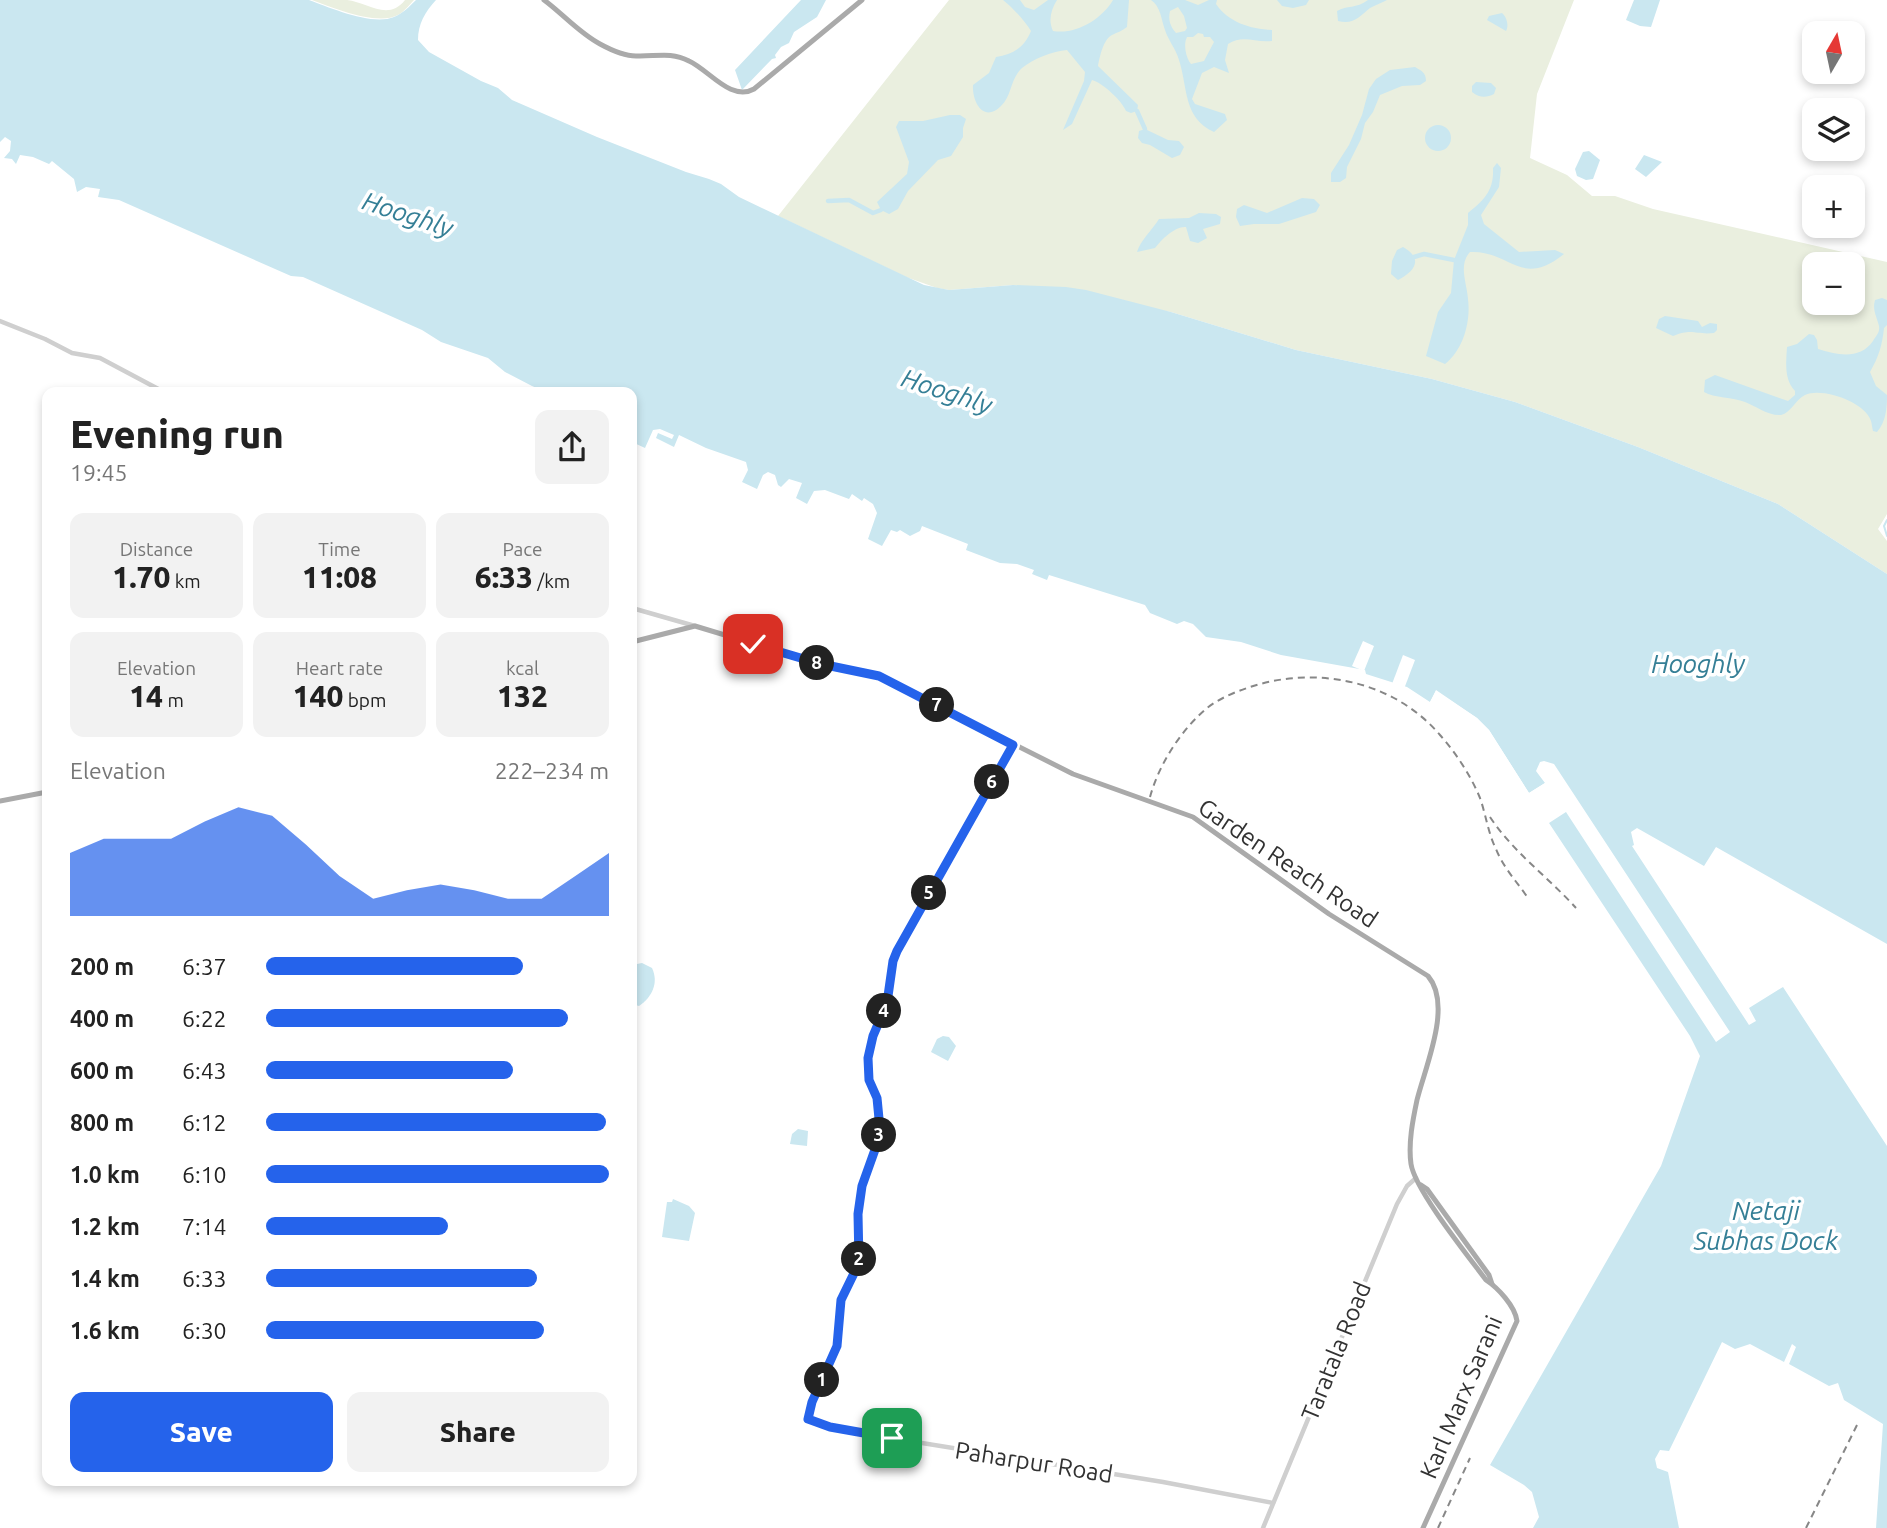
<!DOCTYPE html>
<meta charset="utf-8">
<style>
:root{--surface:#fff;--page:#f2f2f2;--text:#222;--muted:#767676;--accent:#2563eb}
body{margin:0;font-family:Ubuntu,sans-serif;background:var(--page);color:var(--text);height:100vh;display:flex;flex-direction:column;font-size:26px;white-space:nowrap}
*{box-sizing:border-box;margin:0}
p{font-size:23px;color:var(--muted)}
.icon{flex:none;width:38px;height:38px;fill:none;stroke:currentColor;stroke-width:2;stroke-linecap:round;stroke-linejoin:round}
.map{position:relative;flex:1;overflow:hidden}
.panel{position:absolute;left:42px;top:387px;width:595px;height:1099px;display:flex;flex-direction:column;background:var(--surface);border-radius:14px;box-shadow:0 4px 10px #0003}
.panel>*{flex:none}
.needle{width:46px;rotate:9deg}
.fabs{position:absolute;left:1802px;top:21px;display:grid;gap:14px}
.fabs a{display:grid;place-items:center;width:63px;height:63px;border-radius:14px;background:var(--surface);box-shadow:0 4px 10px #0003;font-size:35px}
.pin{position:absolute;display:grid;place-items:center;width:60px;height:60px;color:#fff;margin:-30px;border-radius:14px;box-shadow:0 4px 10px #0006}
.km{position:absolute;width:35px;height:35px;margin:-18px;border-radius:50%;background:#222;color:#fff;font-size:19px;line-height:35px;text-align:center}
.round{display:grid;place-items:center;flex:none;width:74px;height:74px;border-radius:14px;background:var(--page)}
.headline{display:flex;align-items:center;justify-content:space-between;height:119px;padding:0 28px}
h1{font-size:38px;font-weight:800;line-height:52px}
.figures{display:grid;grid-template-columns:repeat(3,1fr);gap:10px;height:119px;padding:7px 28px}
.figures div{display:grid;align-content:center;border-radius:14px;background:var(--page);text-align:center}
.figures b{font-size:30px;font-weight:800}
.figures small{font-size:19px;font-weight:400}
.figures p{font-size:19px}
.chart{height:196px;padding:14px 28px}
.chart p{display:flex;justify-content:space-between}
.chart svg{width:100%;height:126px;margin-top:7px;fill:var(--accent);opacity:.7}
.cta{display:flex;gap:14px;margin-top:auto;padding:14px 28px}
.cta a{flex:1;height:80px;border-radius:14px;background:var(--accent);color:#fff;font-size:28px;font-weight:800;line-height:80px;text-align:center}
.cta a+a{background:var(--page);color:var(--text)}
ul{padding:0 28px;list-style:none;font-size:23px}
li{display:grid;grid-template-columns:112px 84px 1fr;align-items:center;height:52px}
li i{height:18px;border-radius:9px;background:var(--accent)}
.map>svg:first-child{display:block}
.green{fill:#eaefdf;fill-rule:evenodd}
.water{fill:#cae7f0;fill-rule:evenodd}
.pier{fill:#fff}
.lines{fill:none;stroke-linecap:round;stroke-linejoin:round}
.stream{stroke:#cae7f0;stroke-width:2}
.canal{stroke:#cae7f0;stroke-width:4.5}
.minor{stroke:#cfcfcf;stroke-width:4.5}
.major{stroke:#aaa;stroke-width:5}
.rail{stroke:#878787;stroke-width:2;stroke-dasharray:7 5;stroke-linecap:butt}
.route-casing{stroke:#fff;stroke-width:14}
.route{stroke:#2563eb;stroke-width:9}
.labels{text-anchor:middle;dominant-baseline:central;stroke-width:7;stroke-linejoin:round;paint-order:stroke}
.street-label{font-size:24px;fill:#323232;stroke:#fff}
.water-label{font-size:26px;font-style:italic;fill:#357f96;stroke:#fff}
</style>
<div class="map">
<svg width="1887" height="1528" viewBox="0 0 1887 1528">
<rect width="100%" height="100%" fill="#fff"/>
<g class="green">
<path d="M312 0C324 0 336 0 347 0 367 2 388 22 405 0H414C409 5 405 11 398 15 377 26 333 8 312 0Z"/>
<path d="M949 0H1574L1537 94 1530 158 1567 175 1592 196H1615L1653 209 1887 262V514L1878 529 1887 541V574L1778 504 1638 447 1515 402 1432 379 1296 350 1171 312 1013 285 949 290 937 288 906 277 778 216ZM1815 264H1853V303H1815Z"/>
</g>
<g class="water">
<path d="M0 0H309C331 8 372 26 394 17 403 13 409 7 416 0H436C425 12 418 24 418 40L429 52 481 81 498 88 512 100 597 137 686 172 709 179 721 184 739 197 924 285 949 290 1013 285 1066 287 1086 290 1171 312 1296 350 1432 379 1515 402 1638 447 1778 504 1887 574V944L1716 847 1704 866 1637 828 1631 832 1634 845 1632 846 1749 1025 1756 1021 1749 1008 1783 987 1887 1146V1528H1876L1883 1424 1844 1400 1838 1383 1829 1386 1789 1364 1796 1347 1792 1344 1784 1362 1750 1344 1735 1349 1722 1342 1669 1451 1660 1450 1655 1459 1657 1468 1668 1472 1679 1528H1533L1539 1517 1532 1492 1524 1485 1490 1465 1661 1166 1700 1056 1690 1036 1549 823 1566 812 1716 1042 1730 1032 1554 764 1544 761 1540 762 1536 771 1545 783 1529 793 1489 730 1477 718 1436 691 1430 702 1407 687 1366 674 1365 670 1281 655 1241 642 1206 637 1193 624 1184 621 1177 624 1150 613 1145 605 1049 575 1047 580 1032 574 1034 570 1017 564 1000 563 966 550 968 544 922 526 920 531 910 536 900 530 897 532 891 530 882 546 868 539 877 513 873 504 864 498 862 501 852 494 849 499 825 490 814 491 807 504 796 498 802 483 789 479 781 487 778 485 775 475 768 472 763 475 757 489 742 482 748 470 746 462 706 448 679 435 674 447 656 438 658 433 672 439 674 435 660 429 653 430 645 448 632 442V392H577L567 388 564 392H546L532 386 505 372 488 358 441 342 422 330 303 277 291 276 119 200 98 197 100 189 86 187 77 192 74 179 52 161 49 164 33 157 20 155 16 164 12 159 4 158 10 151 11 141 5 137 0 142Z"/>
<polygon points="801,0 826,0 817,17 794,32 789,43 781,47 775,55 776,58 772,59 742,90 735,70"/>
<path d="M1003 0H1020L1025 7 1034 10 1048 0H1057C1051 10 1048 20 1053 31 1076 35 1102 19 1113 0H1129L1127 27C1122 31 1118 32 1112 35 1103 40 1100 56 1098 66L1138 105 1137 111 1131 113 1126 111C1122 101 1103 83 1092 80L1072 124 1063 130 1084 81 1085 72 1067 50C1053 51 1033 59 1022 68 1010 79 1012 96 1001 106 984 123 972 103 973 85L989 73 996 57C1013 54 1024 48 1031 31 1025 21 1012 7 1003 0Z"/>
<path d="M1151 0H1185L1198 5 1209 0H1217L1216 4C1228 22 1250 29 1272 30V41C1255 43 1243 34 1228 44L1225 60 1229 73 1214 67 1202 73 1192 99 1195 104 1225 114 1227 120 1214 132C1183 118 1188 88 1179 60 1176 49 1168 40 1165 30 1161 19 1161 7 1151 0ZM1178 7 1184 16 1187 28 1185 31 1176 33C1170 26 1168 20 1170 11ZM1198 33 1203 34 1204 37H1210L1214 42 1204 61 1191 64C1186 58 1183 44 1187 37H1193Z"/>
<polygon points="1277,0 1309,0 1306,5 1293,8 1282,6"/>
<path d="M1368 0H1387C1382 3 1375 5 1370 8 1360 16 1354 25 1338 21L1337 11C1347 5 1356 9 1368 0Z"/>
<polygon points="1634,0 1660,0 1651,27 1640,26 1626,20"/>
<path d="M1502 13C1507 17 1509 26 1506 31L1487 20 1489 16Z"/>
<path d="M1415 67C1422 71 1426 73 1426 81L1420 85 1402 86 1380 95 1373 112 1365 123 1361 139 1347 167 1346 178 1340 182H1331V173L1349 145 1362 115 1369 89 1376 79 1390 70Z"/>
<path d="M1476 82 1491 83 1496 88 1494 94C1486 98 1480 98 1472 92V86Z"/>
<polygon points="950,115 960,115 966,119 963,128 963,137 951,156 938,160 908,191 898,209 889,214 881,210 877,202 907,174 909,162 896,127 899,121 923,121"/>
<circle cx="1438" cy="138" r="13"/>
<polygon points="1145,129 1168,140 1179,141 1184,147 1180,155 1172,158 1150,145 1142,143 1138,138 1139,131"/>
<polygon points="1589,151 1600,160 1593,179 1586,180 1577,176 1575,169 1583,152"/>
<polygon points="1644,155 1662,162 1646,177 1635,169"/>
<path d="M1497 163 1501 168 1499 187 1481 215 1484 224 1519 252 1555 250 1564 254C1520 289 1511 250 1470 252 1458 265 1467 283 1468 299 1471 322 1463 350 1445 364L1426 356 1438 312 1451 293 1454 260 1468 225V213C1485 199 1494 190 1493 168Z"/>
<polygon points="1302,198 1314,199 1320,205 1316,212 1279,224 1254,224 1240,226 1236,217 1237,209 1244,205 1267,213"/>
<path d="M1199 213 1216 214 1221 217 1220 224 1203 229 1207 238 1198 243 1190 241 1186 227C1175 226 1162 239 1155 248L1137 252C1140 241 1152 230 1159 219L1189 218Z"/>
<path d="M1403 247C1423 258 1416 271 1398 280L1391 274 1392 261 1397 250Z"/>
<path d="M1882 298 1887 300V325L1884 328C1882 346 1879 356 1870 372L1876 386 1887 395C1887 408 1886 422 1877 432L1873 431C1872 428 1872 424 1871 421 1865 402 1822 387 1805 395 1796 399 1791 413 1781 415 1768 416 1756 406 1745 402 1733 397 1714 398 1704 392L1705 380 1715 375 1788 401 1795 395V391C1784 380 1786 362 1787 347L1797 344 1809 334 1814 335 1817 340 1818 349C1837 355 1860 360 1873 341 1876 336 1880 333 1879 326 1877 317 1872 310 1875 300Z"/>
<path d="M1665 316 1698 321 1702 327 1710 323 1717 324V330L1714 333C1695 335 1693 328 1673 336L1656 328 1659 319Z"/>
<path d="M642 963 652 968C659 983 652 997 639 1006L632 1004V965Z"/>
<polygon points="943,1036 949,1037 956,1046 948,1061 931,1052 937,1039"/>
<polygon points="798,1129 808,1131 807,1146 790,1144 792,1134"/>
<polygon points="673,1199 689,1206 695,1213 689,1241 662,1237 667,1202 672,1202"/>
</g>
<g class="pier">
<polygon points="1363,641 1374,646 1364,671 1352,666"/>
<polygon points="1403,655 1415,660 1404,689 1392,684"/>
<polygon points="1436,690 1477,718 1489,730 1529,793 1545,783 1547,786 1531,796 1527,796 1486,733 1475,720 1438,695 1433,704 1430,702"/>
</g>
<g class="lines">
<polyline class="stream" points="1887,520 1884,526 1887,536"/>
<g class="canal">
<polyline points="1137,111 1145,129"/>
<polyline points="828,201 849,200 873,213 881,210"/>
<polyline points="1414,257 1424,254 1454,260"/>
</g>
<g class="minor">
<polyline points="0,321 45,339 72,353 100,358 164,392"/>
<polyline points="632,608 695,626"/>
<polyline points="1013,745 914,920 893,961 888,1003 873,1036 868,1058 869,1080 877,1098 880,1129 877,1144 862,1186 857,1215 859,1263 841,1300 837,1347 812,1402 808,1419 860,1433 1163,1482 1273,1503"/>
<polyline points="1263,1528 1397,1204 1407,1186 1416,1178"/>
</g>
<g class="major">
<path d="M544 0C563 14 579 33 600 44 611 50 623 56 636 56 655 57 670 51 689 61 709 70 731 102 754 89L862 0"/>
<path d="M632 642 695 626 811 661 879 676 1073 774 1193 817 1329 914 1428 976C1453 1005 1425 1067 1417 1100 1413 1119 1408 1143 1411 1164 1415 1190 1468 1256 1486 1280 1498 1288 1515 1306 1517 1321L1423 1528"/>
<polyline points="0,801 47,792"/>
<polyline points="1421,1185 1427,1189 1489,1275 1492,1284"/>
</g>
<g class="rail">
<path d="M1150 797C1159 764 1181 730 1207 708 1220 698 1235 692 1250 687 1317 665 1394 681 1440 735 1456 753 1471 776 1480 798 1486 815 1488 833 1496 849 1503 867 1517 882 1528 898"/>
<path d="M1490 817C1513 852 1548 877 1576 908"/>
<polyline points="1438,1528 1470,1458"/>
<polyline points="1806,1528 1857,1425"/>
</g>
</g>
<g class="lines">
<g class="route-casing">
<polyline id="route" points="753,644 821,664 879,676 1013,745 897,951 893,961 887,1003 873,1036 868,1058 869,1080 877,1098 880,1129 877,1144 862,1186 858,1214 859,1263 841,1300 837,1346 812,1402 808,1419 830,1427 892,1438"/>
</g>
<use href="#route" class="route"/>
</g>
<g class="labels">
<g class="street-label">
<text transform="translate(1288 863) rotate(34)">Garden Reach Road</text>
<text transform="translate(1336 1351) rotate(-68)">Taratala Road</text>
<text transform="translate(1461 1397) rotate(-67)">Karl Marx Sarani</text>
<text transform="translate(1034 1462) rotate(9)">Paharpur Road</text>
</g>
<g class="water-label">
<text transform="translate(408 214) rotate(18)">Hooghly</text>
<text transform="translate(947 391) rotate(18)">Hooghly</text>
<text x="1698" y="663">Hooghly</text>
<text x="1766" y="1210">Netaji<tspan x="1766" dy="30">Subhas Dock</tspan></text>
</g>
</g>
</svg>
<div class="fabs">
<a><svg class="needle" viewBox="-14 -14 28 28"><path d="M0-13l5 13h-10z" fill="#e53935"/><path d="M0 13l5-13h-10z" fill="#767676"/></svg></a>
<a><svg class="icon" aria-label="layers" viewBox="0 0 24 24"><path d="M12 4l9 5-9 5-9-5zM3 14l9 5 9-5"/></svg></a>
<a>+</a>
<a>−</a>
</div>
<div class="pin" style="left:892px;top:1438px;background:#1e9e55"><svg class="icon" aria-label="arrive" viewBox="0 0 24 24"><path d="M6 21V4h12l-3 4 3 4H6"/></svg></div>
<div class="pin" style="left:753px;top:644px;background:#d93025"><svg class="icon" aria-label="check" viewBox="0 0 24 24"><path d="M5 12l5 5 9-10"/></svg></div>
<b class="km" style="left:822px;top:1380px">1</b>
<b class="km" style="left:859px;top:1259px">2</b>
<b class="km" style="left:879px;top:1135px">3</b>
<b class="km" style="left:884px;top:1011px">4</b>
<b class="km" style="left:929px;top:893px">5</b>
<b class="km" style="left:992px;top:782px">6</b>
<b class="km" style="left:937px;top:705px">7</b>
<b class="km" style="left:817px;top:663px">8</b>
<section class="panel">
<div class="headline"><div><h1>Evening run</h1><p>19:45</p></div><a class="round"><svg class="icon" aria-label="share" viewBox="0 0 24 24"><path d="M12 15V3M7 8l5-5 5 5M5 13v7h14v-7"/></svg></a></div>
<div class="figures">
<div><p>Distance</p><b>1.70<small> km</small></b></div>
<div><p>Time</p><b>11:08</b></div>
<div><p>Pace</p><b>6:33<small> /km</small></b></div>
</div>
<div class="figures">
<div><p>Elevation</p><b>14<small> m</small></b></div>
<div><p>Heart rate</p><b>140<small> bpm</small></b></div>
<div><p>kcal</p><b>132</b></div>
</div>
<div class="chart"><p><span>Elevation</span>222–234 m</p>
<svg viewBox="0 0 160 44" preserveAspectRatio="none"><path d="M0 44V22L10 17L20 17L30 17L40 11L50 6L60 9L70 19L80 30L90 38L100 35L110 33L120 35L130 38L140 38L150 30L160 22V44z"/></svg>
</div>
<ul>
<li><b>200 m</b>6:37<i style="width:75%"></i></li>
<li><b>400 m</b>6:22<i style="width:88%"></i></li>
<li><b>600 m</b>6:43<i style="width:72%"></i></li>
<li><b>800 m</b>6:12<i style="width:99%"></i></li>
<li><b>1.0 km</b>6:10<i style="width:100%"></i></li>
<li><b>1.2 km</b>7:14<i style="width:53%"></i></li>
<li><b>1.4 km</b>6:33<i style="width:79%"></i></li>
<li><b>1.6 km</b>6:30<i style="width:81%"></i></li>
</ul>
<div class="cta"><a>Save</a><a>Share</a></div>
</section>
</div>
